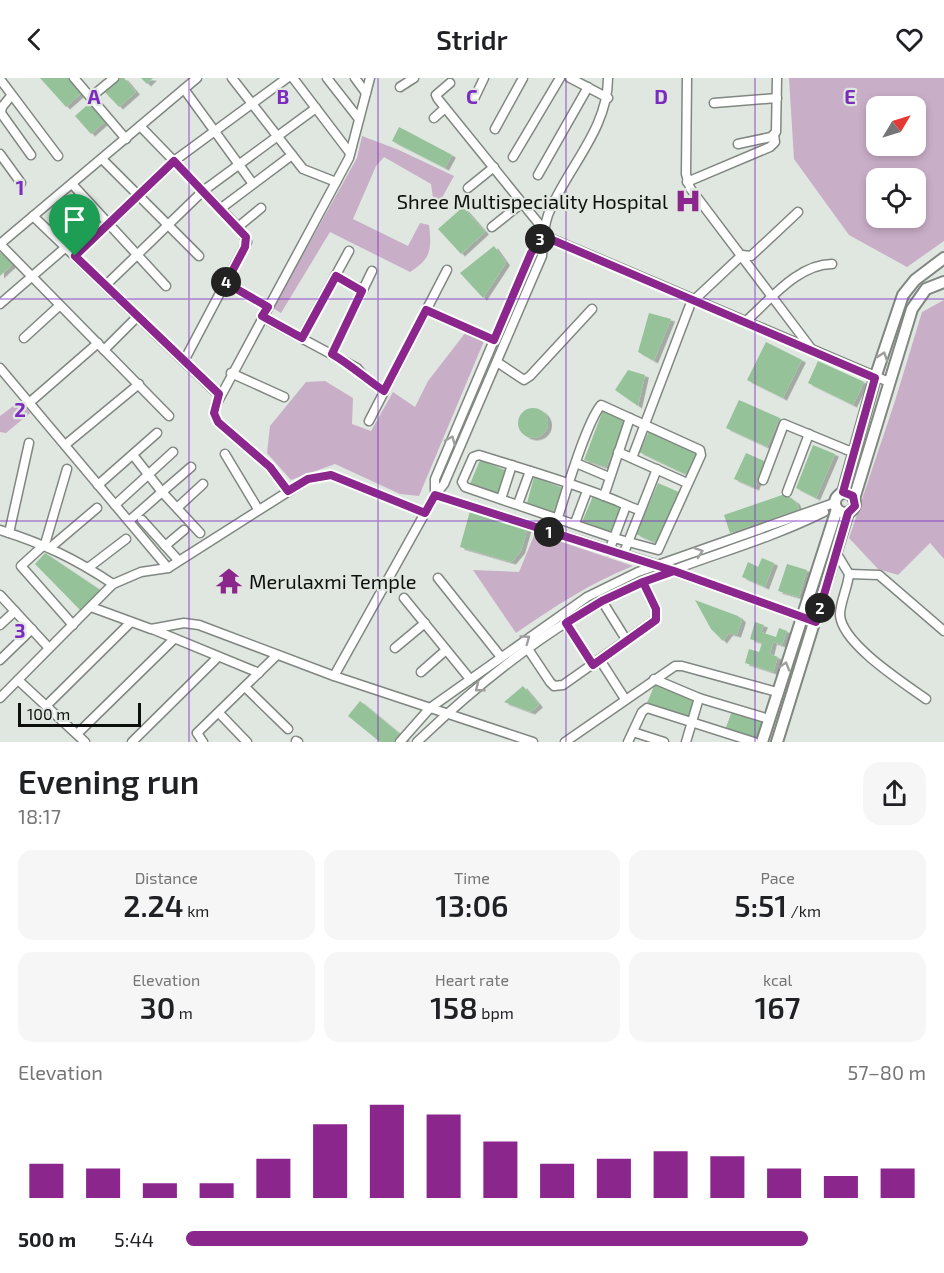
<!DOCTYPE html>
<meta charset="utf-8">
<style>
:root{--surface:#fff;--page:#f6f6f6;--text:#202124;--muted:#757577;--accent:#8b268c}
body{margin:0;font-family:"Exo 2",sans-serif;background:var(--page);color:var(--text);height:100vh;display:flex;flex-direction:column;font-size:22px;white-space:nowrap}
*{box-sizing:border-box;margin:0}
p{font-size:20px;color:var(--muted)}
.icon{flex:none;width:33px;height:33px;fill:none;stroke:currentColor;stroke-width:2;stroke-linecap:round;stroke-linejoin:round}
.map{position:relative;height:664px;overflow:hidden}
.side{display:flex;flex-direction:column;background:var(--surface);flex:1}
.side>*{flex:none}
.needle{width:39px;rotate:52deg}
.fabs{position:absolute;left:866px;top:18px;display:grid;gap:12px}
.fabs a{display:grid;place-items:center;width:60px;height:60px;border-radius:12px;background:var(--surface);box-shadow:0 3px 9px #0003;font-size:30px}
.scale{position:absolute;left:18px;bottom:15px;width:123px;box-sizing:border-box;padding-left:6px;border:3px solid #0d0f0d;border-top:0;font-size:16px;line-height:21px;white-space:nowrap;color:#0d0f0d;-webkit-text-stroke:4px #e0e7e0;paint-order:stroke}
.pin{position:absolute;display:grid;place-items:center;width:51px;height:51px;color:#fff;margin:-62px -26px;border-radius:50% 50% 50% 0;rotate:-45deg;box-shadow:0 0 6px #0007}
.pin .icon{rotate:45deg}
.km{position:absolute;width:30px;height:30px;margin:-15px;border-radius:50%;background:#222;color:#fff;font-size:16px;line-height:30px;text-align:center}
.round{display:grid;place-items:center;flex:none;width:63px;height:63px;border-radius:18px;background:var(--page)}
.headline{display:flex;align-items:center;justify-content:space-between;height:102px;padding:0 18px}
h1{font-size:33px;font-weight:600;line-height:45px}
.figures{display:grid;grid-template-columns:repeat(3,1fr);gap:9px;height:102px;padding:6px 18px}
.figures div{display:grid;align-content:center;border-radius:15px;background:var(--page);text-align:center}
.figures b{font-size:30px;font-weight:600}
.figures small{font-size:16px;font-weight:400}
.figures p{font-size:16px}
.chart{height:168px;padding:12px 18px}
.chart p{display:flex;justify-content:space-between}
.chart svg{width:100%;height:108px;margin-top:6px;stroke:var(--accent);stroke-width:6}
ul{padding:0 18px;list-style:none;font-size:20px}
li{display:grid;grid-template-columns:96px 72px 1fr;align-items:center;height:45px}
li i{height:15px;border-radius:8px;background:var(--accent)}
header{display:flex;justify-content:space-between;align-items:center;height:78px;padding:0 18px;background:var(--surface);font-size:27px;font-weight:600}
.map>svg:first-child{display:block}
.green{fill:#c9aec8;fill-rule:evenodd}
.building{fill:#96c299;filter:url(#shadow)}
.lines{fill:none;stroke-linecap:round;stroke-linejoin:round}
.minor-casing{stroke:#808781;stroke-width:11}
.major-casing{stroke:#808781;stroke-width:14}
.minor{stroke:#fff;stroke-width:8}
.major{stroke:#fff;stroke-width:10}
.oneway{stroke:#9e9f9e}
.route-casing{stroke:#fff;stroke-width:12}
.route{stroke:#8b268c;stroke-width:8}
.grid{fill:none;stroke:#7b2cbf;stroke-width:1.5;stroke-opacity:0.55}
.labels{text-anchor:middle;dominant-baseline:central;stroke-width:4.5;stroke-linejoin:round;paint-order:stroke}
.poi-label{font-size:20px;fill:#0d0f0d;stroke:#e0e7e0;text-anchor:end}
.grid-label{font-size:20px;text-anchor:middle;font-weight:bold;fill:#7b2cbf;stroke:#e0e7e0;stroke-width:4.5;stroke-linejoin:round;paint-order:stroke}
</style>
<header><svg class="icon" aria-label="back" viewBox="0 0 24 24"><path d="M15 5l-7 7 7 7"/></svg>Stridr<svg class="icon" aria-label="heart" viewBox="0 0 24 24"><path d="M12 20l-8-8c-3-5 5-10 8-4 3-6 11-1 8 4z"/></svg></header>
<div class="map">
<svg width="944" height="664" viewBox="0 0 944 664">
<defs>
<filter id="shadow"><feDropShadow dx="4" dy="2.5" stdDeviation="0" flood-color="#0004"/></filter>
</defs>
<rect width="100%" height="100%" fill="#e0e7e0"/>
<g class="green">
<path d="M789 0H944V163L907 189 849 157 794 81ZM915 28V68H876V28ZM915 100V140H876V100Z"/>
<path d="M362 58 399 72 454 98 439 125 433 120 431 106 384 79 376 88 353 141 408 168 420 145 429 147C432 171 431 181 410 194L330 154 281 235 273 230 357 80Z"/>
<polygon points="944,222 944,481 930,465 898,497 878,491 849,460 895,323 922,234"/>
<polygon points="466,254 484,263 419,418 400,416 335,386 291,402 267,375 270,348 306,304 325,303 353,320 352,346 371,353 393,314 415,329 428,303"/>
<polygon points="20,323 30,335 6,355 0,354 0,338"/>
<path d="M535 455 633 488C590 505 554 529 516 555L473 492 519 494Z"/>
</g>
<g class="building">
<polygon points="40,0 71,0 83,14 66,29"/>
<polygon points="116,0 124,0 136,14 119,29 103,12"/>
<polygon points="141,0 153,0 147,6"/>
<polygon points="92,23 108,41 91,56 75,38"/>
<polygon points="399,49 452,77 445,90 392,63"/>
<polygon points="687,119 693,126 690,129 684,122"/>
<polygon points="463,129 485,154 461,176 438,151"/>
<polygon points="494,168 506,185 483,220 460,195"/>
<polygon points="3,173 14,185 0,198 0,175"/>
<polygon points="649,235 671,241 654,283 638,274"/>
<polygon points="766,264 802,282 783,320 747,302"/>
<polygon points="818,283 864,304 853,327 808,305"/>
<polygon points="628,292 645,297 638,328 615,312"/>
<polygon points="739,322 780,340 767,369 726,350"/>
<circle cx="533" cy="345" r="15"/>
<polygon points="603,332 627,343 606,389 584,382"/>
<polygon points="649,353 699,375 689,398 639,374"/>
<polygon points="813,367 835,376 816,420 796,410"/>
<polygon points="746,375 766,384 755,410 734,401"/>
<polygon points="480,382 505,392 499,416 470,406"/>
<polygon points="534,399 563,410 554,436 527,425"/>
<polygon points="658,405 681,415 658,466 636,456"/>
<polygon points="785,416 796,424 799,432 730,455 724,437"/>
<polygon points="593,418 620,429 613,455 582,444"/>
<polygon points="470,433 528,449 521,473 512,484 460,469"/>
<polygon points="45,475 103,514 81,533 35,486"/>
<polygon points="762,480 774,485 765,509 742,499 748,484 758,489"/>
<polygon points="787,486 807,492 799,519 778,513"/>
<polygon points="695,522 738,538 742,542 737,557 729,555 723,563 711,551"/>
<polygon points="755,544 764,547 761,554 776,559 779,550 787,553 782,567 773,564 770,576 778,579 773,594 745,585 749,571 759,574 762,565 750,561"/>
<polygon points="655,606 697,621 690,641 647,625"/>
<polygon points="523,608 539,627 531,634 504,624"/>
<polygon points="360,623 406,661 404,664 380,664 348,638"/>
<polygon points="732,633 763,644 757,663 725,652"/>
</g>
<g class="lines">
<g class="minor-casing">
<g id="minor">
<polyline points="74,0 126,61"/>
<polyline points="232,0 303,91 336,104"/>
<polyline points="293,0 350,75"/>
<polyline points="327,0 359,41"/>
<polyline points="355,0 366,15"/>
<polyline points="570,0 608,20"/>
<polyline points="687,0 686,96 690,110 813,273"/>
<polyline points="0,1 58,78"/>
<polyline points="450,5 436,17 438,21 544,152"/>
<polyline points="400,9 414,0"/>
<polyline points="184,11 253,106"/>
<polyline points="11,18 2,29 1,35 31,77"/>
<polyline points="91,19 114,0"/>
<polyline points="474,21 484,0"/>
<polyline points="714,25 777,20"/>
<polyline points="434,40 445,30"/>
<polyline points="140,48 241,152 247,164 184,283"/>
<polyline points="495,51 523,0"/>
<polyline points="738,66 771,59 776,54 777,0"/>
<polyline points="0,76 21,105"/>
<polyline points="513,79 560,0"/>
<polyline points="102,81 199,178"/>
<polyline points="538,97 588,9"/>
<polyline points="687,104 770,69 775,64 774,57"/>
<polyline points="72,106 166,208"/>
<polyline points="468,110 494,89"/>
<polyline points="220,131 292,77"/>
<polyline points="33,138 219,317"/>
<polyline points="238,149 261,130"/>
<polyline points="492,149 522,125"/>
<polyline points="543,157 889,304"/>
<polyline points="0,166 197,0"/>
<polyline points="0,166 169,338"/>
<polyline points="75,178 174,83 287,0"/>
<polyline points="335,198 362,212"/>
<polyline points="226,205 268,229"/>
<polyline points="106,207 203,113 316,30"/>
<polyline points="693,223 742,177 751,178 798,134"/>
<polyline points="0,226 66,169"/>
<polyline points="426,232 494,262"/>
<polyline points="262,239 357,290 365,300 384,313"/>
<path d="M745 244C770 222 798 186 832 186"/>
<polyline points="302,259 349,173"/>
<polyline points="24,260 59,228"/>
<polyline points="104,272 138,238"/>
<polyline points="332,276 372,193"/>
<polyline points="497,284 524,302 530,298 592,231"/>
<polyline points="0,290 168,490"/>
<polyline points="231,295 284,319"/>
<polyline points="29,325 98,265"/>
<polyline points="369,343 447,192"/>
<polyline points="65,367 139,306"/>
<polyline points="618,374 687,405"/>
<polyline points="225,376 258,431"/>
<polyline points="133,377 162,414 191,389"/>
<polyline points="632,380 692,222"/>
<polyline points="576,385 609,399"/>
<polyline points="67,391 45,466 21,488 73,547"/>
<polyline points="763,402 784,346 847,372 856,373"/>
<polyline points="98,407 157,355"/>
<polyline points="288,413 270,389 218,344 214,335 216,327 349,80 370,0"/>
<polyline points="787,414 809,356"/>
<polyline points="435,417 658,487"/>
<polyline points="435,417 435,401 531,175 542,159"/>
<polyline points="604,418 630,340"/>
<polyline points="501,421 512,387"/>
<polyline points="518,426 530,393"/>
<polyline points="115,427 173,374"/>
<polyline points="177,430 203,406"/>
<path d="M558 439C566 414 586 345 601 327L700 372 701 377 658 472 614 460 465 409 462 404 473 379 479 377C520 390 563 402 604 418 616 422 627 428 639 432"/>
<polyline points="142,442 178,482"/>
<polyline points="129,443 162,414 200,455"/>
<polyline points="575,445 587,413"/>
<path d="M0 452C44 466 74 480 113 506"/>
<polyline points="9,455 29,365"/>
<polyline points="165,468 184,452"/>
<polyline points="51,469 97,430"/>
<polyline points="609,473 626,428"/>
<path d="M837 476 849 496C848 509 840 524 840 537 842 566 904 605 926 621"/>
<polyline points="623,477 657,391"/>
<polyline points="88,490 126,461"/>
<polyline points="673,493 815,544"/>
<polyline points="849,496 879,497 944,553"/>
<polyline points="438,500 501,579"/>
<polyline points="0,517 49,570"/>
<polyline points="404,520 470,601"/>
<polyline points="602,523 627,563"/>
<polyline points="91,529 151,551 184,545 199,547 334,598 533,664"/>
<polyline points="566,545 593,587"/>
<polyline points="0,547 15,533"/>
<polyline points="152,551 259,595"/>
<polyline points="395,570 425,545"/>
<polyline points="528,571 550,604 554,608 563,607 655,542 656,531 643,504"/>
<polyline points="0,582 32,551"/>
<polyline points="600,582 625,621"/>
<polyline points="421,594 446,572"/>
<path d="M334 598 435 417 444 406 542 178C543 165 543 151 548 137 566 91 608 52 608 0"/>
<polyline points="654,601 699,620 769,641"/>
<polyline points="18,602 85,664"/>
<polyline points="245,609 288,651"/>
<polyline points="0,620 113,506 141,494 168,490 308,401 331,397 425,435"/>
<polyline points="46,628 131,544"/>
<polyline points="219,635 247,664"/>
<polyline points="633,654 664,664"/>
<polyline points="77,656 174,561"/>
<polyline points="296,663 298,664"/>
<polyline points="132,664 218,579"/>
<polyline points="203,664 197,655 277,577"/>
<polyline points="400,664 430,630 587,519 638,494 834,425"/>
<path d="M417 664C482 602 558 540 642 504 702 479 766 463 824 434"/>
<polyline points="565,664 675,588 682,588 777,614"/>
<polyline points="628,664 642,634 647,630 754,664"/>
<polyline points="686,664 699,620"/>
</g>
</g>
<g class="major-casing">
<g id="major">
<polyline points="843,414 875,300 903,217 915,202 944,180"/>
<circle cx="845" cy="425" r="10"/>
<polyline points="854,421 912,231 926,211 944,204"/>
<polyline points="762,664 837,431"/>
<polyline points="777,664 848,435"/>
</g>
</g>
<use href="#minor" class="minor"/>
<use href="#major" class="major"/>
</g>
<defs><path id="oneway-chevron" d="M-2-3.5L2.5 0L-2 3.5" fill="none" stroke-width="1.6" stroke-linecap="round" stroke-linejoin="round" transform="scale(1.5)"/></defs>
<g class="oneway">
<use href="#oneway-chevron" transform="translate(883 278) rotate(-71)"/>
<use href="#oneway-chevron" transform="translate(451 362) rotate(-67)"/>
<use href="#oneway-chevron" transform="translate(699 474) rotate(-19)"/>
<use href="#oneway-chevron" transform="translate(526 561) rotate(-36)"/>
<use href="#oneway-chevron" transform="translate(785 588) rotate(-73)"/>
<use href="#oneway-chevron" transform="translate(479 610) rotate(142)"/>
</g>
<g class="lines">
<g class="route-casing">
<path id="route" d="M75 178 219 316 214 335 218 344 270 389 288 413 308 401 331 397 425 435 435 417 674 493 643 504 656 531V542L593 587 566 545 602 523 643 504 674 493 816 544 848 435 855 428 853 418 843 414 875 300 543 158 531 175 494 262 426 232 384 313C366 301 351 287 332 276L362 213 336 198 302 260 262 238 268 229 226 205 245 169 246 159 174 83 75 178"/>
</g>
<use href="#route" class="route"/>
</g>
<path class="grid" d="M189 0V664M378 0V664M566 0V664M755 0V664M0 221H944M0 443H944"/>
<defs>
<g id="hospital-bare" transform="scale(2.07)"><path d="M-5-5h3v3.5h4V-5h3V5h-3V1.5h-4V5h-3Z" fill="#8b268c" stroke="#e0e7e0" stroke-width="2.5" paint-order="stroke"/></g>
<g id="temple-bare" transform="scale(2.07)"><path d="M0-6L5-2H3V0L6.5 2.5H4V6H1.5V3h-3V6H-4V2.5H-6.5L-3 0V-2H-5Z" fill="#8b268c" stroke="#e0e7e0" stroke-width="2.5" paint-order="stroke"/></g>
</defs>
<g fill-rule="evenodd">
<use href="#hospital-bare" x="688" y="123"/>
<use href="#temple-bare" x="229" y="503"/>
</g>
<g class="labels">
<g class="poi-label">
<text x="668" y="123">Shree Multispeciality Hospital</text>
<text x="249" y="503" text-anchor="start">Merulaxmi Temple</text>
</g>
</g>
<g class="grid-label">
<text x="94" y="26">A</text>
<text x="283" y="26">B</text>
<text x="472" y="26">C</text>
<text x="661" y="26">D</text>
<text x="850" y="26">E</text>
<text x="20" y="117">1</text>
<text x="20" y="339">2</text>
<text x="20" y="560">3</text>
</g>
</svg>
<div class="fabs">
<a><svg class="needle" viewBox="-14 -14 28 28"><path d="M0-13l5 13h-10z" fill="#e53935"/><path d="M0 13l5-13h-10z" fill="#757577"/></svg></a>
<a><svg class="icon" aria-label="locate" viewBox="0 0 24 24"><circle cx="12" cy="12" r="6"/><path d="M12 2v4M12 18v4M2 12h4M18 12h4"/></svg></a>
</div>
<div class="scale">100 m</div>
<div class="pin" style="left:75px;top:178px;background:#1e9e55"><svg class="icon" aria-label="arrive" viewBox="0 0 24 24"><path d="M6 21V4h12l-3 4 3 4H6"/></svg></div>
<b class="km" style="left:549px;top:454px">1</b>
<b class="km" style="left:820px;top:530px">2</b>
<b class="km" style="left:540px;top:161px">3</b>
<b class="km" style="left:226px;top:204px">4</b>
</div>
<section class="side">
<div class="headline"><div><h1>Evening run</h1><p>18:17</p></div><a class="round"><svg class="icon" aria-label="share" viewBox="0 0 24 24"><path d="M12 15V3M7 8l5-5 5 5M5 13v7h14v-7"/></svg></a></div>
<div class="figures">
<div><p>Distance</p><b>2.24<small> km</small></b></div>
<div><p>Time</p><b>13:06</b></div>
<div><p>Pace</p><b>5:51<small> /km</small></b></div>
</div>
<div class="figures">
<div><p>Elevation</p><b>30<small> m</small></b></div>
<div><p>Heart rate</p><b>158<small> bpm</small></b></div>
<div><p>kcal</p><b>167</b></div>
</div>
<div class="chart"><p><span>Elevation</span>57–80 m</p>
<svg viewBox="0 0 160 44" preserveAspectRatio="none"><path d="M5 44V30M15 44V32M25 44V38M35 44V38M45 44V28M55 44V14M65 44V6M75 44V10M85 44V21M95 44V30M105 44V28M115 44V25M125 44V27M135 44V32M145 44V35M155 44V32"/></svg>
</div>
<ul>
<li><b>500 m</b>5:44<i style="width:84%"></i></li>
</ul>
</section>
